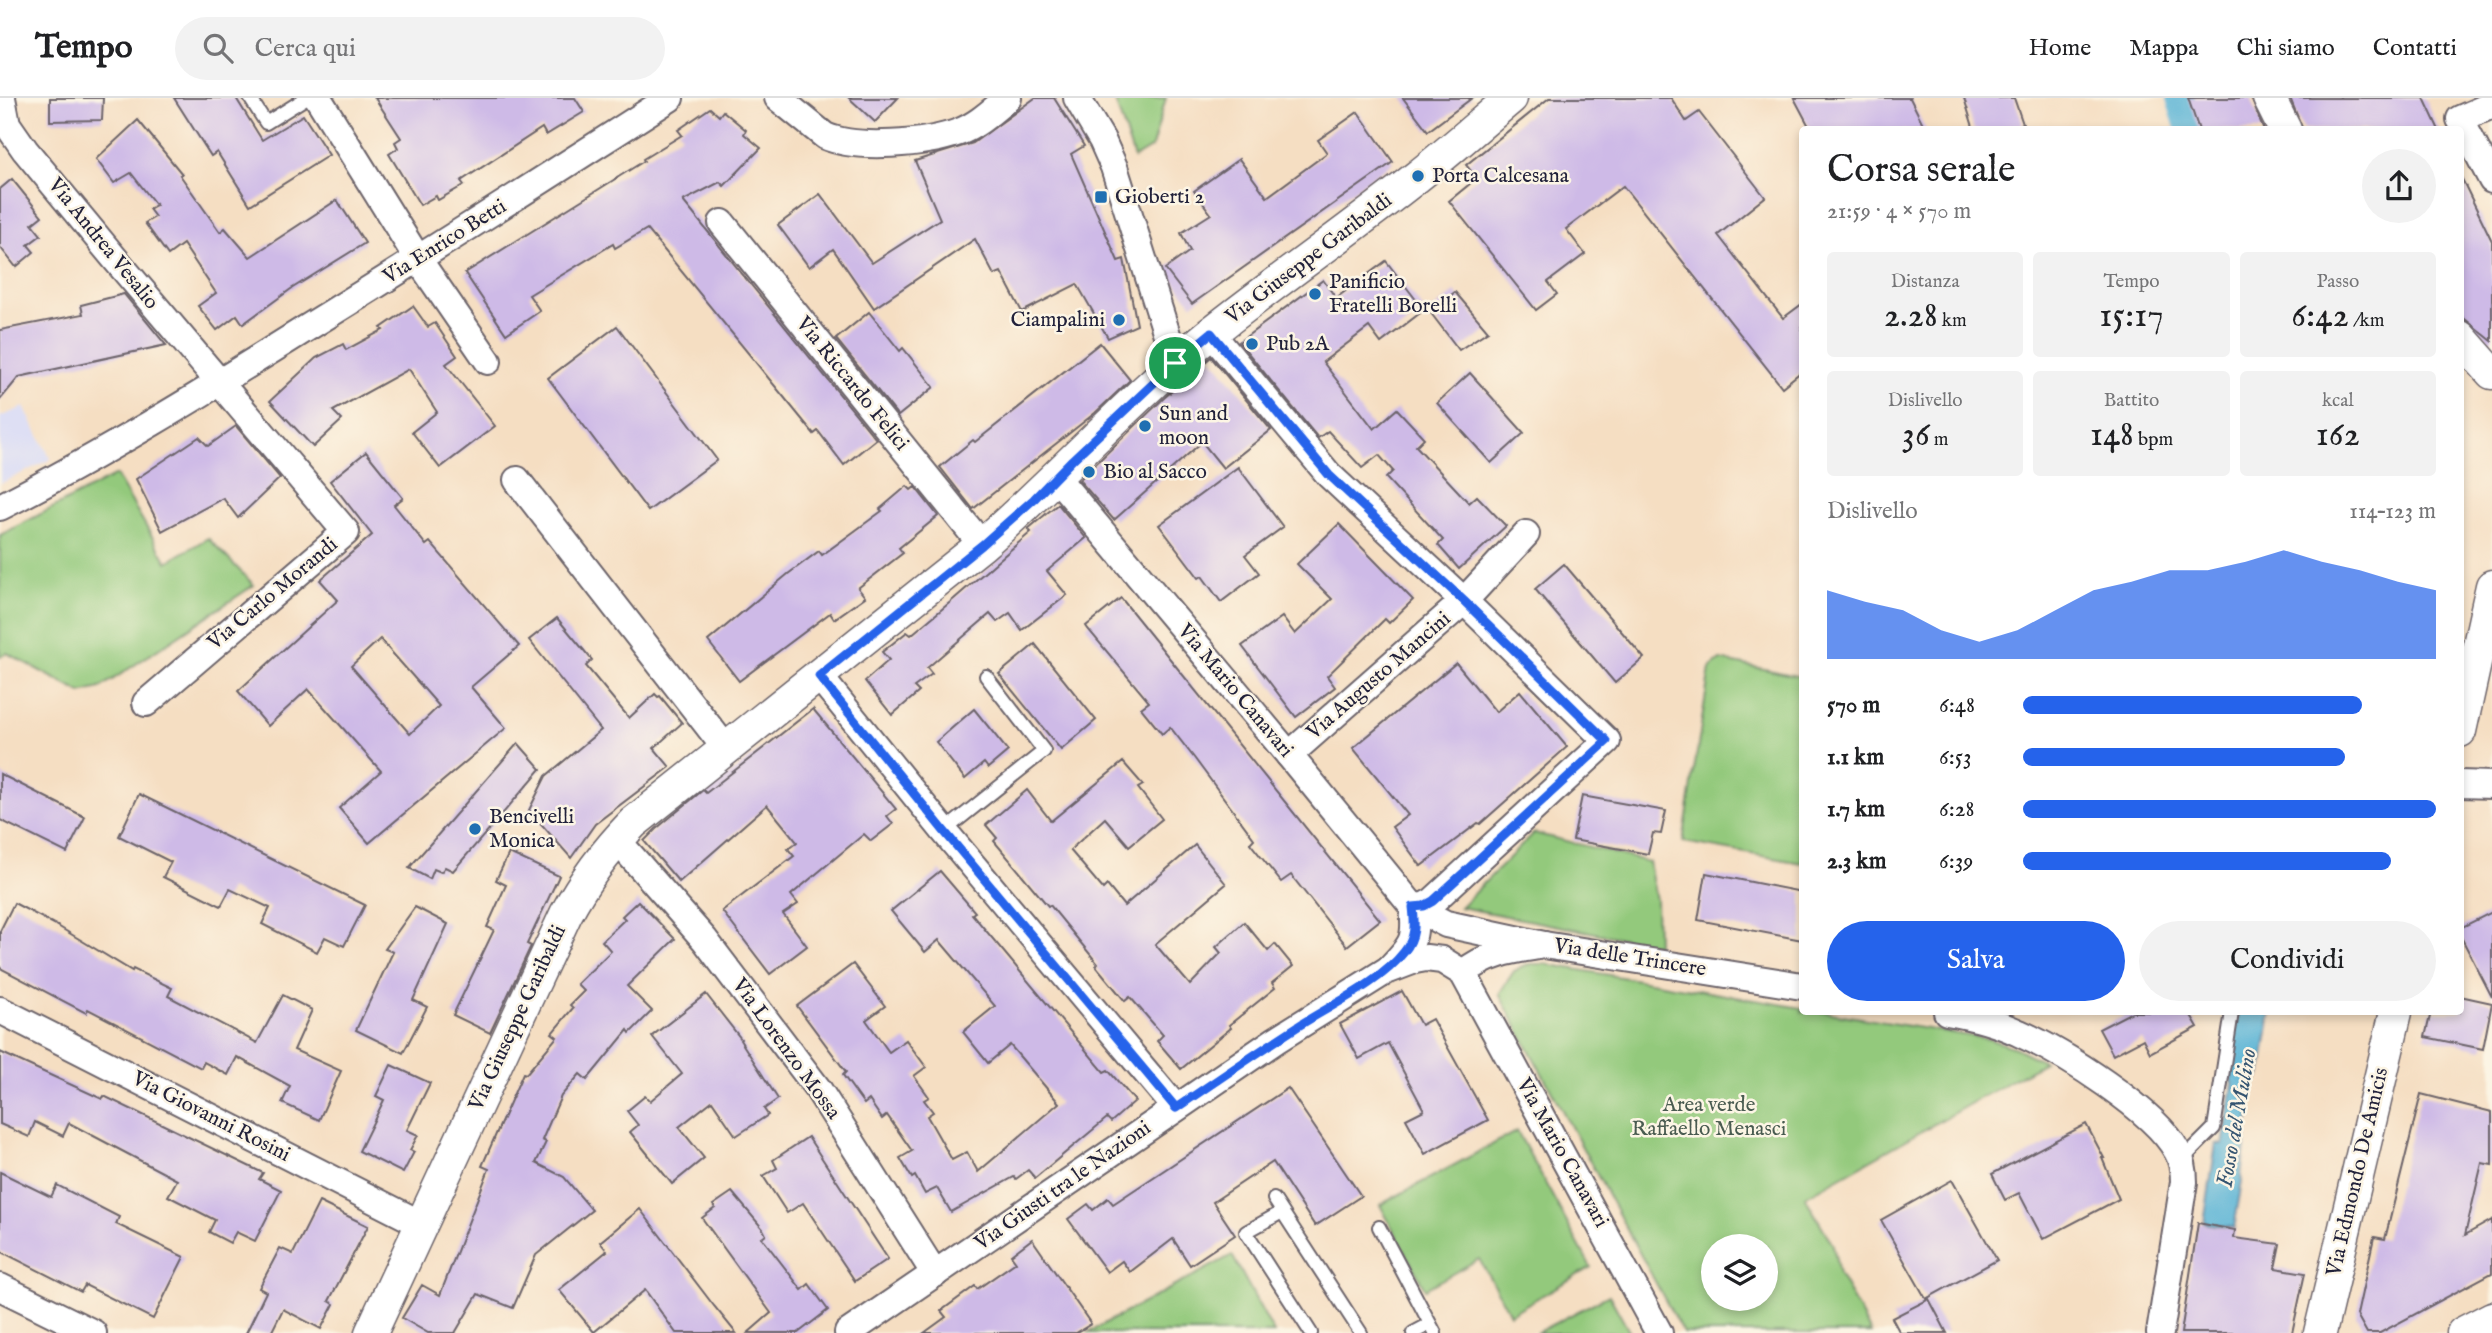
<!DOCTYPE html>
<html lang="it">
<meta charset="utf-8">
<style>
:root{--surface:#fff;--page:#f2f2f2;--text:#202124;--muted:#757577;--line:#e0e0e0;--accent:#2563eb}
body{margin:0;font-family:"IM FELL English",serif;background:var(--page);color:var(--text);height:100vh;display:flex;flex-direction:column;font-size:26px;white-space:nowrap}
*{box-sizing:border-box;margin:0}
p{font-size:23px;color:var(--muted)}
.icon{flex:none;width:38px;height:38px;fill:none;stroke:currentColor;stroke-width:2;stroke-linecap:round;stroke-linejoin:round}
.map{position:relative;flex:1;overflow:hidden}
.details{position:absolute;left:1799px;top:28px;width:665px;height:889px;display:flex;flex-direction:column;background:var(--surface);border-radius:7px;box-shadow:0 4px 10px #0003}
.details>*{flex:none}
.fabs{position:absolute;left:1701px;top:1136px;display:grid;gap:14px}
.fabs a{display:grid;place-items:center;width:77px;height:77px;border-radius:50%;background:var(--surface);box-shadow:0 4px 10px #0003;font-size:35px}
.pin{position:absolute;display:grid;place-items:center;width:60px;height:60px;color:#fff;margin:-30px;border:4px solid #fff;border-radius:50%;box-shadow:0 2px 7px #0007}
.round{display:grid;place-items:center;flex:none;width:74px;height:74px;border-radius:37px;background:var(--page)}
.head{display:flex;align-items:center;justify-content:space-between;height:119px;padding:0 28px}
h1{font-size:38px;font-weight:600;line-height:52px}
.figures{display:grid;grid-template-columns:repeat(3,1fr);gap:10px;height:119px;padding:7px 28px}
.figures div{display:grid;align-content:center;border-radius:7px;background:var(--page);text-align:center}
.figures b{font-size:35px;font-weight:600}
.figures small{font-size:19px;font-weight:400}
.figures p{font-size:19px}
.chart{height:196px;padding:14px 28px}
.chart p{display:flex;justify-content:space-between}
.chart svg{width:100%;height:126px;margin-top:7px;fill:var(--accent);opacity:.7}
.cta{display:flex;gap:14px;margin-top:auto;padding:14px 28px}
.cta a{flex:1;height:80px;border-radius:42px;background:var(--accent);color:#fff;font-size:28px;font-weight:600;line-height:80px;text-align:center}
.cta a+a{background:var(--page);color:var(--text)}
ul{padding:0 28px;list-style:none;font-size:23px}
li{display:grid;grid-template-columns:112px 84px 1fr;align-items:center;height:52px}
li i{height:18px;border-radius:9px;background:var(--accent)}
header{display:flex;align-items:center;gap:42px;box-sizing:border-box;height:98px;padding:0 35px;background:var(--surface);border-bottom:2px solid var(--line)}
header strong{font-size:33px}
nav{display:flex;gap:38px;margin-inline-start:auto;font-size:24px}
.search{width:490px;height:63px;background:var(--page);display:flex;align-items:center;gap:18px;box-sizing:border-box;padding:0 24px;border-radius:38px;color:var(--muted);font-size:26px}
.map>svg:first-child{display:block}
.built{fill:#d4d8f9}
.green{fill:#93c97b;stroke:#5a765b;stroke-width:2;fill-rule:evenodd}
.water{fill:#59b3d6;stroke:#3e6a88;stroke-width:2}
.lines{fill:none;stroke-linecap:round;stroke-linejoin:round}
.canal{stroke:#59b3d6;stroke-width:28}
.building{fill:#cebae7;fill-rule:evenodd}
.service-casing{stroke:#6c646a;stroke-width:16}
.minor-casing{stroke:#6c646a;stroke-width:30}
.tertiary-casing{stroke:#6c646a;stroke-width:35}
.service{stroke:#fff;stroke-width:12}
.minor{stroke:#fff;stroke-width:26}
.tertiary{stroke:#fff;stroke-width:32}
.route-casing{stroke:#fff;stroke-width:14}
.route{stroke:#2563eb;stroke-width:9}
.poi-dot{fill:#1f6fb2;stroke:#fcf5e5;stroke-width:2.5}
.labels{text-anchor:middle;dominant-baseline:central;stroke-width:5;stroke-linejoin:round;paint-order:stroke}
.poi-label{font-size:21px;fill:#22223b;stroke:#fcf5e5;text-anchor:start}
.street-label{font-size:21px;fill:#22223b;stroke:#fcf5e5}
.park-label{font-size:21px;fill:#4a5c51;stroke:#fcf5e5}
.water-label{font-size:23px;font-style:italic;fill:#355571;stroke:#fcf5e5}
</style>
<header>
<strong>Tempo</strong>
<div class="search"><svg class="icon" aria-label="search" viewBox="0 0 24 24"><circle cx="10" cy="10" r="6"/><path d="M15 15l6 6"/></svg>Cerca qui</div>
<nav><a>Home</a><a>Mappa</a><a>Chi siamo</a><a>Contatti</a></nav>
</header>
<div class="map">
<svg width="2492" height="1235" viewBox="0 0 2492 1235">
<rect width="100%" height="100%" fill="#fcf5e5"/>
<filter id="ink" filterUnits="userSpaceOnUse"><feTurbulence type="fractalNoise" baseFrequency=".0143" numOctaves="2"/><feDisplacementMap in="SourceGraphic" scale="14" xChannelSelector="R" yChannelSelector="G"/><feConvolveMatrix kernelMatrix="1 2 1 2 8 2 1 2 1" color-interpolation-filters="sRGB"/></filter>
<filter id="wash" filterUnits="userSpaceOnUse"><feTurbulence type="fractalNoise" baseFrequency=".00686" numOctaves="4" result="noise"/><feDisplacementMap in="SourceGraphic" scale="28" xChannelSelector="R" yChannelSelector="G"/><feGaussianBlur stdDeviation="1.57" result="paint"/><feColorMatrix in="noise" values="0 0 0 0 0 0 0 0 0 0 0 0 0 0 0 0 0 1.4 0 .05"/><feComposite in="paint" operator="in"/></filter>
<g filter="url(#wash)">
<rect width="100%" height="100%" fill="#f5dec2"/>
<polygon class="built" points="24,309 51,361 0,386 0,319"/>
<g class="green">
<polygon points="1114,0 1166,0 1152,49 1134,60"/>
<polygon points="116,377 167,464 208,440 254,487 100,590 81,595 7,555 0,559 0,437"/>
<polygon points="1720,562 1802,579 1802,765 1683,744 1710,570"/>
<polygon points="1534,735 1649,764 1656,802 1657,847 1460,809"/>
<path d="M1529 866H1545L1802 910V914H1825L1988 941 2016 950 2044 964 1805 1099 1833 1147 1839 1176 1871 1235H1683L1499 896 1514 873ZM1713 1148H1766V1200H1713Z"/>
<polygon points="1517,1033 1591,1169 1510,1216 1479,1161 1425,1191 1380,1107"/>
<polygon points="1232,1157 1274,1235 1087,1235"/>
<polygon points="1609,1197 1630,1235 1536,1235"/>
</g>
<polygon class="water" points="2239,914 2271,914 2261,977 2253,988 2241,1078 2242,1084 2234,1130 2204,1125 2216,1046 2223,1047 2233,986 2229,973"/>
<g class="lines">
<polyline class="canal" points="2180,0 2190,32"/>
</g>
<g id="blocks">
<g class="building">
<polygon points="50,0 103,0 102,22 50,23"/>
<polygon points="174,0 236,0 262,42 303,17 329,57 250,107 217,54 211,58"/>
<polygon points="375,0 575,0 584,14 546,37 542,30 461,83 464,87 438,102 436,98 420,107 389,56 398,50 395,44 401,40"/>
<polygon points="849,0 898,0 875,24"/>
<polygon points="1035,0 1054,0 1084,48 1071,56 1118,163 1124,161 1137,227 1108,240 1077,186 1022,214 1001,174 994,177 975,141 874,210 833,151 809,169 778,127 820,96 872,165 940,121 915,63 973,45"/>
<polygon points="1403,0 1472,0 1428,33"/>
<polygon points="1549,0 1671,0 1686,23 1699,14 1765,99 1718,137 1783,220 1802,206 1802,273 1782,289 1623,88 1566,131 1585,156 1548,184 1557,196 1536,212 1449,103 1477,80 1466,67"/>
<polygon points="1794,0 1910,0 1926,32 1811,32"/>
<polygon points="1964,0 2014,0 2023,26 2005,32 1974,32"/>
<polygon points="2188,0 2251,0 2264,32 2199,32"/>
<polygon points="2290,0 2424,0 2439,32 2303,32"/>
<polygon points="710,10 719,18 723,13 746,32 744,36 761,50 724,88 720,84 683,103 876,341 844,367 818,333 814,336 647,131 615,150 613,146 529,197 540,213 506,236 465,175 644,63 643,61 682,37 678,32"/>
<polygon points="1358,14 1393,64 1192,206 1165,171 1190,153 1181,135 1211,116 1194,93 1239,61 1267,99 1327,55 1318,42"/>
<polygon points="138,22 182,76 180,77 220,134 225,130 250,159 337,102 365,145 291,191 243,226 237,217 217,232 198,208 216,195 183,146 168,157 145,125 155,119 149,111 156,107 131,75 114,85 96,61"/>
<polygon points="2460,77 2492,143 2492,243 2460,217"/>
<polygon points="12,81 42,118 32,126 41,137 28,147 34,154 16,169 0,149 0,91"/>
<polygon points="1386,163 1424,212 1381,245 1369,229 1323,264 1374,331 1397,311 1424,340 1416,348 1469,405 1477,398 1506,428 1459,471 1438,447 1443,442 1386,380 1393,373 1379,357 1362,370 1328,333 1318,340 1239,244 1323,182 1336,200"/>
<polygon points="1455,194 1488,233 1459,252 1430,214"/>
<polygon points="124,196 166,247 19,279 0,302 0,232 83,216 81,207"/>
<polygon points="413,208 428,229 435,225 457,258 446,266 495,328 440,370 412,334 437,314 409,271 333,313 342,322 313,349 270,303 316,260 343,246 346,252 383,232 381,230"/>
<polygon points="869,214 900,253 903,250 934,289 898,318 836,241"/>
<polygon points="617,228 717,362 648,413 548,280"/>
<polygon points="1100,245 1130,282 1095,315 973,411 940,369 973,342 975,344"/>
<polygon points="1211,259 1271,332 1223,370 1202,344 1114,422 1079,382 1164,300"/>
<polygon points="1470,275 1524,335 1491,365 1437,305"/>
<polygon points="236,328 280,380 238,420 223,400 162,433 136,381 199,339 208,348"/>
<path d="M366 354 403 400 394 407 426 447 430 444 519 548 471 589 506 630 369 745 339 710 381 673 308 591 268 628 238 593 338 502 320 482 372 437 330 383ZM380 541 439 608 410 636 351 568Z"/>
<polygon points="1238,369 1283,429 1245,457 1259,475 1221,504 1202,478 1199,480 1159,427"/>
<polygon points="907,388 911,392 915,389 938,418 899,450 903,455 858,490 865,499 834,521 830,515 739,583 708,543 788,476 819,453 822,457 882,413 880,411"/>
<polygon points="1058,406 1086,440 1047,473 1067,497 1022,532 1010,515 997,524 990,516 927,570 932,576 914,589 919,594 892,617 865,583 889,562 882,554 907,534 911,537 954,501 1031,434 1028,431"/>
<polygon points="1339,426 1413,502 1389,525 1385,521 1327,578 1335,589 1296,619 1242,548 1282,519 1295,536 1332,501 1297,466"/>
<polygon points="1564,466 1644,560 1615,585 1535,491"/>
<polygon points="1121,500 1380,822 1347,848 1291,777 1281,784 1250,745 1254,741 1195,661 1170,629 1162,636 1141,610 1149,604 1088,531 1086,528"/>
<polygon points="557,520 592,562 586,568 629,620 655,596 658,599 660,598 682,625 654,650 670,669 595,726 571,760 529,712 546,678 601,632 529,542"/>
<polygon points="1035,546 1096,622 1061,652 999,576"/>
<polygon points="1456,565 1496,614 1520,593 1567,649 1480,726 1478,725 1421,768 1392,729 1408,717 1353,650"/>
<polygon points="813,611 896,711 887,718 893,726 871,743 864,736 791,797 798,806 783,816 807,848 770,876 722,813 794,758 788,751 797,744 767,707 679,784 644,743 656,731 703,692 706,695"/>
<polygon points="974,611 1008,653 988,670 984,665 965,681 936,644"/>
<polygon points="518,645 541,671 453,773 445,769 441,774 434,771 430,781 409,770"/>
<polygon points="1123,664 1143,687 1138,690 1162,721 1129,748 1105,720 1070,752 1103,791 1107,787 1124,808 1195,747 1226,786 1155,846 1190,887 1221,855 1216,849 1244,824 1268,853 1275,846 1293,868 1272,885 1275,890 1229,927 1231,930 1181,971 1157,943 1163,937 1130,899 1125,903 1096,868 1098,866 1050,807 1048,808 994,743 997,740 986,727 1027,692 1051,723"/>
<polygon points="0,676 85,719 67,755 0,722"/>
<polygon points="139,696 365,807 344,848 325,839 317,854 262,826 270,810 230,791 221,808 163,779 171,764 119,738"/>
<polygon points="1582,698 1666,713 1661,736 1653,735 1648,756 1573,742"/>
<polygon points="509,755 559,778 527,846 531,848 490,935 453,917 494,832 487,829 506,787 496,782"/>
<polygon points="940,773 975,814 972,816 1104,974 1108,972 1135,1003 1111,1024 1107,1020 1035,1080 1028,1072 1016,1081 1014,1079 951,1114 937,1090 925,1096 915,1078 912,1080 900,1060 912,1053 887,1017 882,1021 869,1002 864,1006 843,977 846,974 797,908 853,866 885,908 866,922 889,954 906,942 926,969 914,978 929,999 924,1002 933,1014 927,1018 952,1062 967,1054 978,1074 1059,1005 1010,947 988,965 963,934 995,908 939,842 925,854 891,813"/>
<polygon points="1706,775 1802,794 1802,842 1698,822"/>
<polygon points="638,803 675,841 627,888 652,913 630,935 628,932 587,982 580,976 561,998 542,1042 546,1044 536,1065 564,1079 592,1112 536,1157 513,1210 478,1196 455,1235 428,1235 402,1220 422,1187 440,1197 489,1071 482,1068 523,975 526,976 557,939 552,935 573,910 570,907 584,893 577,886 611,853 602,843 625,821 622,818"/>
<polygon points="14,805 56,827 132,873 133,871 172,890 168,898 257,945 283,897 312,912 294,952 341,973 319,1022 282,1005 290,988 237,959 228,977 204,964 201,970 88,911 86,915 0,870 0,833"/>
<polygon points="415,809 448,826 413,902 427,909 403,955 356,932 393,854 385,851"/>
<polygon points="2492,814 2492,899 2460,837 2460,830"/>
<polygon points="1402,893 1421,927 1432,921 1488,1022 1425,1056 1406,1021 1424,1012 1388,945 1359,961 1340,926"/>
<polygon points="706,896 741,941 740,942 778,1001 764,1011 768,1017 736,1038 712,1003 679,1029 704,1060 672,1086 630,1034 638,1027 627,1013 645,998 650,1003 682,976 652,938"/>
<polygon points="2460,898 2492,905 2483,951 2425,939 2431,914 2460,914"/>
<polygon points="2132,914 2189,914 2198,929 2150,955 2143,941 2113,957 2099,931"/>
<polygon points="0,954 102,1001 104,998 263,1075 259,1081 281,1092 255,1143 236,1134 230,1145 209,1134 215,1122 168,1098 177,1082 69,1025 63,1038 35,1024 29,1039 0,1026"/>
<polygon points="391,967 430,985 407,1032 418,1037 410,1052 414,1054 403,1075 359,1053 384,1002 376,998"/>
<polygon points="1288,990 1361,1098 1315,1128 1273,1064 1213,1104 1235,1137 1190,1167 1173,1141 1130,1174 1122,1163 1107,1174 1068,1121 1088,1106 1093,1112 1108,1100 1113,1106"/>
<polygon points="2421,996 2492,1014 2492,1067 2482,1065 2465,1137 2492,1122 2492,1175 2380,1235 2367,1235 2357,1217 2374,1139 2385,1141"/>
<polygon points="2086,1026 2104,1060 2102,1060 2119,1101 2043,1141 2019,1095 2005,1102 1992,1076"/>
<polygon points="808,1039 888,1161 855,1183 803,1105 787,1115 763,1078 777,1070 773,1062"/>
<polygon points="0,1074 51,1099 57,1087 119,1119 116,1126 184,1159 153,1221 85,1187 81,1194 0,1153"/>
<polygon points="1952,1082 1997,1162 1926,1201 1881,1122"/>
<polygon points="732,1094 763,1131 766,1137 762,1140 802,1192 809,1186 828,1212 798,1235 748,1235 771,1215 702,1120 715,1110 713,1107"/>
<polygon points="319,1104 368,1128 329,1203 334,1206 321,1231 283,1211 271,1235 246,1235 266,1194 259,1190 280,1150 293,1156"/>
<polygon points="640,1111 714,1208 736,1235 676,1235 645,1192 594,1234 559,1192 607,1153 600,1144"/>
<polygon points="2198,1125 2235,1132 2234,1140 2280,1146 2275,1170 2305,1175 2292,1235 2181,1235"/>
<polygon points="1032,1141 1091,1226 1076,1235 924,1235 946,1219 941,1213 975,1188 977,1191 1016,1164 1011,1157"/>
<polygon points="1929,1201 1947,1235 1900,1235 1892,1220"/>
</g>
</g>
</g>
<g filter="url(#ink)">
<use href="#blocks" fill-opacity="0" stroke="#6c646a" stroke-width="2"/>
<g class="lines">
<g class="service-casing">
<g id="service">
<polyline points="250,0 266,25 306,0"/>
<polyline points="944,733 1044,653 986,578"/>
<polyline points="2182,1062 2214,1030 2232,914"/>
<polyline points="1274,1101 1361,1235"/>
<polyline points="1282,1114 1246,1134 1311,1235"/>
<polyline points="1379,1129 1435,1235"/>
<polyline points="1413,1235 1430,1226"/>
</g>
</g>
<g class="minor-casing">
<g id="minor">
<polyline points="2,0 7,26 25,52 116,162 346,434 146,605"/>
<polyline points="318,0 418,161 488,263"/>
<path d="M778 0 825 38C857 52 926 46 959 34 978 27 993 12 1008 0"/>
<polyline points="1077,0 1102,42 1114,69 1176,265"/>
<polyline points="2492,7 2460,21 2492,82"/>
<polyline points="722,125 982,447"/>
<path d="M1211 235 1329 377 1464 503 1607 643 1433 803 1424 808 1413 809C1417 843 1412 847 1389 871"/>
<polyline points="1056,379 1289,657 1413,809 1446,826 1544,847"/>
<polyline points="517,382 727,652"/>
<path d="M0 409C104 356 203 295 302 233 426 157 548 78 670 0"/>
<polyline points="819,578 944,733 1176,1010"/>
<polyline points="1289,657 1464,503 1526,436"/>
<polyline points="2460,686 2492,687"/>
<polyline points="617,742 705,842 818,991 935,1176"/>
<path d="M1463 875C1488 855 1513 852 1544 847L1802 888"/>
<polyline points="0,912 423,1127"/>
<path d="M1947 914C1972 918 1996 924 2019 935 2062 954 2155 1012 2177 1053 2183 1063 2184 1073 2184 1084L2160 1235"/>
<polyline points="0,1189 93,1235"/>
<polyline points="848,1235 1276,942 1386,873 1415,862 1426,860 1442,862 1463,875 1659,1235"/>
</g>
</g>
<g class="tertiary-casing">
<g id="tertiary">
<polyline points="2269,0 2285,32"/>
<polyline points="2460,239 2492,275"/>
<polyline points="2460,633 2492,488"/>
<path d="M371 1235 566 816C584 782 606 753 633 725L982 447C1060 379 1130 300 1211 235 1279 181 1350 132 1418 78 1450 53 1480 26 1511 0"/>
<polyline points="2320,1235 2396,914"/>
<polyline points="2463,1235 2492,1220"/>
</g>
</g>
<use href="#service" class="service"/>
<use href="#minor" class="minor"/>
<use href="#tertiary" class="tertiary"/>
</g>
</g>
<g class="lines" filter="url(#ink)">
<g class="route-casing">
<path id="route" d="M1211 235 1329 377 1464 503 1607 643 1433 803 1424 808 1413 809C1415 827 1416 839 1404 854 1380 885 1333 906 1300 927 1258 954 1217 982 1176 1010L944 733 819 578 982 447 1034 401 1072 362 1175 265Z"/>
</g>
<use href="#route" class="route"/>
</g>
<g class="poi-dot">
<circle cx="1418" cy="78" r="7"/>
<rect x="1094" y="92" width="14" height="14" rx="3.5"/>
<circle cx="1315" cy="196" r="7"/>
<circle cx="1119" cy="222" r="7"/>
<circle cx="1252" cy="246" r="7"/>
<circle cx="1145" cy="328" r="7"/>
<circle cx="1089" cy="374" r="7"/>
<circle cx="475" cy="731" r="7"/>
</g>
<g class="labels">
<g class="poi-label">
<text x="1432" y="78">Porta Calcesana</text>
<text x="1115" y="99">Gioberti 2</text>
<text x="1329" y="184">Panificio<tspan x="1329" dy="24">Fratelli Borelli</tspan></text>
<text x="1105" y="222" text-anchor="end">Ciampalini</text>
<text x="1266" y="246">Pub 2A</text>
<text x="1159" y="316">Sun and<tspan x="1159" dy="24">moon</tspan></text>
<text x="1103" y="374">Bio al Sacco</text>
<text x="489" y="719">Bencivelli<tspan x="489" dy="24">Monica</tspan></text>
</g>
<g class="street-label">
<text transform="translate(445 144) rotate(-32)">Via Enrico Betti</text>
<text transform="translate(103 146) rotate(51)">Via Andrea Vesalio</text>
<text transform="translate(1309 161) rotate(-37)">Via Giuseppe Garibaldi</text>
<text transform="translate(852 286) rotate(51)">Via Riccardo Felici</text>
<text transform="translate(273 496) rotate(-40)">Via Carlo Morandi</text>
<text transform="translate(1379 578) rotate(-41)">Via Augusto Mancini</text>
<text transform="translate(1235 593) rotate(50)">Via Mario Canavari</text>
<text transform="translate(1630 860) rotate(9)">Via delle Trincere</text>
<text transform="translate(518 920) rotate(-65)">Via Giuseppe Garibaldi</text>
<text transform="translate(786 951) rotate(54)">Via Lorenzo Mossa</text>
<text transform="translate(211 1019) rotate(27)">Via Giovanni Rosini</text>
<text transform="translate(1562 1055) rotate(61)">Via Mario Canavari</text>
<text transform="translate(2358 1074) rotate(-77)">Via Edmondo De Amicis</text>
<text transform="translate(1063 1088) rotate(-35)">Via Giusti tra le Nazioni</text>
</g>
<g class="park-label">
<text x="1709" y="1007">Area verde<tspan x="1709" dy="24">Raffaello Menasci</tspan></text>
</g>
<g class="water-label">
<text transform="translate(2237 1020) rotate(-80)">Fosso del Mulino</text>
</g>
</g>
</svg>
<div class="fabs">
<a><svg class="icon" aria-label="layers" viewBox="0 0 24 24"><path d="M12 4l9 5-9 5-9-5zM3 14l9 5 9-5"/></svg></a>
</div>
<div class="pin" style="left:1175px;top:265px;background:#1e9e55"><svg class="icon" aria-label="arrive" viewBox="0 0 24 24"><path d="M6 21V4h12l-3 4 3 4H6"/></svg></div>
<section class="details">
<div class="head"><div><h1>Corsa serale</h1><p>21:59 · 4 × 570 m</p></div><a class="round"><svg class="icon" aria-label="share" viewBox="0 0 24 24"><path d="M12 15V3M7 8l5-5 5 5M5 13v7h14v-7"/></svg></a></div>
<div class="figures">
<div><p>Distanza</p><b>2.28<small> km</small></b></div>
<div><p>Tempo</p><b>15:17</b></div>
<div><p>Passo</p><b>6:42<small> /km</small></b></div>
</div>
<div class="figures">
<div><p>Dislivello</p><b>36<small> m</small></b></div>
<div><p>Battito</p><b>148<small> bpm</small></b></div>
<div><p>kcal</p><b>162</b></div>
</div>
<div class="chart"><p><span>Dislivello</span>114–123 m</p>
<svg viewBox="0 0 160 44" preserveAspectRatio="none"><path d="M0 44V20L10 24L20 27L30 34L40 38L50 34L60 27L70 20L80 17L90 13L100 13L110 10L120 6L130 10L140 13L150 17L160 20V44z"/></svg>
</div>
<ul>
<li><b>570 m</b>6:48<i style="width:82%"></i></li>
<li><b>1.1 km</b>6:53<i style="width:78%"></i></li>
<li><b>1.7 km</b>6:28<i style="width:100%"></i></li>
<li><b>2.3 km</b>6:39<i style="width:89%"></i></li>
</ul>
<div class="cta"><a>Salva</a><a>Condividi</a></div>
</section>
</div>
